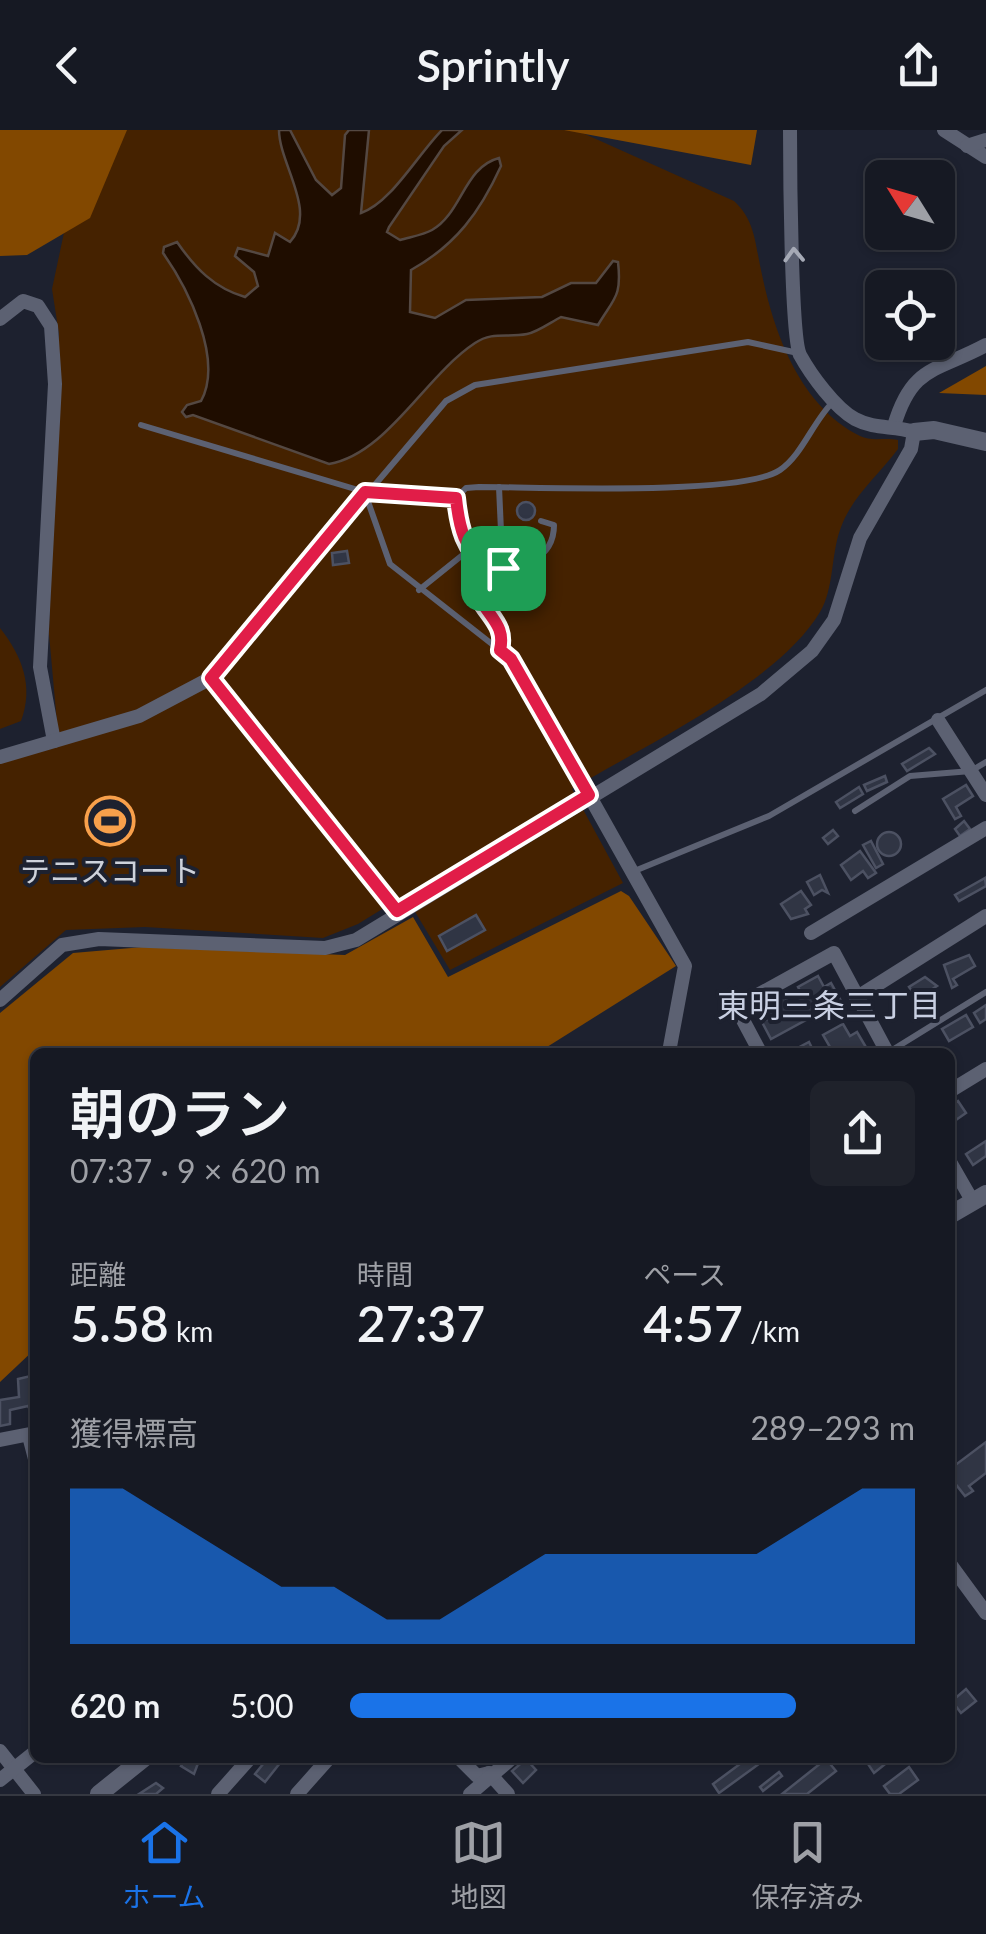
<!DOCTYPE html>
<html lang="ja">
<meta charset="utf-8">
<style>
:root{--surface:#161923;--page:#1f222b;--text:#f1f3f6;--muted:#9ea0a6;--line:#353841;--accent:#1a73e8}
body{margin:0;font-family:Lato,"Noto Sans JP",sans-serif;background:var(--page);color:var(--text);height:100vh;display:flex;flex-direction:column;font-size:38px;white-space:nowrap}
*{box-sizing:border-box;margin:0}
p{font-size:32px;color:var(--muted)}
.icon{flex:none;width:55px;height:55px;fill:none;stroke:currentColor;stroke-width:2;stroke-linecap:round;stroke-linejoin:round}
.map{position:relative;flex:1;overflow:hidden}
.drawer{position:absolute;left:30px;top:918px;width:925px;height:715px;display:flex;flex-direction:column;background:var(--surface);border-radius:15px;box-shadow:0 2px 8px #0004,0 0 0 2px var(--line)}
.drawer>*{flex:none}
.needle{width:65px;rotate:307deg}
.controls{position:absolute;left:865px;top:30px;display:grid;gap:20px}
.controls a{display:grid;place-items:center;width:90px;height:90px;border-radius:15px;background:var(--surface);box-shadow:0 2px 8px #0004,0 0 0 2px var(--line);font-size:50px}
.pin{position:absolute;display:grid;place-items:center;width:85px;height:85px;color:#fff;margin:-42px;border-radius:20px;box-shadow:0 5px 15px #0006}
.round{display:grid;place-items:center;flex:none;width:105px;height:105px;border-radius:15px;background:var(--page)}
.summary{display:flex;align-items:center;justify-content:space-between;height:170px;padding:0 40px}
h1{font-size:55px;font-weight:600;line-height:75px}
.figures{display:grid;grid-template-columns:repeat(3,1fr);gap:15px;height:170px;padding:10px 40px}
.figures div{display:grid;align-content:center}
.figures b{font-size:50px;font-weight:600}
.figures small{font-size:28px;font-weight:400}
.figures p{font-size:28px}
.chart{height:280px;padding:20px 40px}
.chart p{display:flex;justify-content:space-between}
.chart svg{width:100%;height:180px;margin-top:10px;fill:var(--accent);opacity:.7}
ul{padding:0 40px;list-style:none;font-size:32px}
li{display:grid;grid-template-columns:160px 120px 1fr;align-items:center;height:75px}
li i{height:25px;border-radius:12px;background:var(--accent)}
header{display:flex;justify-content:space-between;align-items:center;height:130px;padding:0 40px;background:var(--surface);font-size:45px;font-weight:600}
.menu{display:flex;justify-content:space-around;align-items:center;height:140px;border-top:2px solid var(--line);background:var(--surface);font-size:28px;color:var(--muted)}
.menu a{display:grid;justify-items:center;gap:5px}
.menu .current{color:var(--accent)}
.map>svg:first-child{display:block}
.green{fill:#452200}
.forest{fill:#824800}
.water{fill:#1f0d00;stroke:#544842;stroke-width:2.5}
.building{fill:#303544;stroke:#4c5162;stroke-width:2.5}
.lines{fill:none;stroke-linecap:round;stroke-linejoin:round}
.service{stroke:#5c6172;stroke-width:6}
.minor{stroke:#5c6172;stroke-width:14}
.tertiary{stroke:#5c6172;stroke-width:18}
.oneway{stroke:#a6aab6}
.route-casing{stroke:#fff;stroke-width:20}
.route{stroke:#e11d48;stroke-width:12}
.labels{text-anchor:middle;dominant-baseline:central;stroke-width:8;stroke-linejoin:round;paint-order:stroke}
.poi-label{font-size:30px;fill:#ced2db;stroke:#1d212f}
.neighbourhood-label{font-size:32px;fill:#c8cfe2;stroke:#1d212f}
</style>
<header><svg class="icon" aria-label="back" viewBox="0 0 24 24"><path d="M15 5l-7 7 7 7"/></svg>Sprintly<svg class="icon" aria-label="share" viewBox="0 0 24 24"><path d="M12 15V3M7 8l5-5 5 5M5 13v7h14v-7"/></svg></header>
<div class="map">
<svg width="986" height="1664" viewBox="0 0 986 1664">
<rect width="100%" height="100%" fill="#1d212f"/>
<g class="green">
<path d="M126 0H576L734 71C755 90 755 113 761 140 774 203 799 275 860 306 872 312 885 307 898 310V319C878 346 851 367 840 400 831 425 834 459 820 482 777 554 645 615 572 659L623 753 450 840 405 765 358 794 323 808 145 797 66 800 0 857V633L59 615 49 504 59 204 52 159 72 65Z"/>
<path d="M0 498C22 526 34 556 21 591L0 599Z"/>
</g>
<g class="forest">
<polygon points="0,0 127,0 90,88 27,125 0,126"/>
<polygon points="564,0 757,0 751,35"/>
<polygon points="986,236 986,265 939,263"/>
<polygon points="621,761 629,766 676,836 547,917 545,922 35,922 35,1219 0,1252 0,883 73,823 143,817 345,825 413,787 448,847"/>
</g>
<path class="water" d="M279 0H290L316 50 332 65 341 58 345 5 349 0H369L361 83C391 73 418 24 442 0H462L444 16 389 97 387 102 400 110C410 107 423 105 432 100 462 83 464 37 499 28L501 36C480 82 456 115 411 140L410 182 435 188 466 170 542 167 571 153H596L613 131 618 132C622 167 614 168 598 195L561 187C551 192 538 202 527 204 507 208 493 201 475 213 425 246 387 324 329 334L193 285 186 287 182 282 187 275 201 271C224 229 187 157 163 123L164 117 177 112C195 138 214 158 245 167L258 156 254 142 235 126 238 118 268 126 275 103 290 112C318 81 279 34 279 0Z"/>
<g class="building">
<circle cx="526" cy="381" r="9"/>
<polygon points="347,421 349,433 333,435 332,423"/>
<polygon points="929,618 935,624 907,641 902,634"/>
<polygon points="885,646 887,652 867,661 864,655"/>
<polygon points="966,655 973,666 956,677 961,686 955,689 943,669"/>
<polygon points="859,657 863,664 840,678 836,672"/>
<polygon points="964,691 970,699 960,706 955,699"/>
<polygon points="833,700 838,706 828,714 823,708"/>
<circle cx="889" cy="714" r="12"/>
<polygon points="871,711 883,734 876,738 863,715"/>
<polygon points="860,721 876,743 868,748 863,741 851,750 841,735"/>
<polygon points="820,745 828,763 822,760 814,765 807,752"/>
<polygon points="985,748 986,756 959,771 955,765"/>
<polygon points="801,761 811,775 805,779 808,784 791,789 781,774"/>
<polygon points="476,785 485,800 447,821 439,806"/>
<polygon points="969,825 975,836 953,849 957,855 952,858 944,835"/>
<polygon points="818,846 824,857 831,853 841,871 771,909 762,892 770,888 763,875 783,864 790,876 804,868 798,857"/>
<polygon points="925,847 937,856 917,869 909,857"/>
<polygon points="986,875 986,889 980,893 974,883"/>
<polygon points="966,885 973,897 949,911 942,899"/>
<polygon points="843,894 850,906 857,902 867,919 819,922 830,917 823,905"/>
<polygon points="809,912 814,922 790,922"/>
<polygon points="958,971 966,983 950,994 950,977"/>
<polygon points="986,1011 986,1026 973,1035 966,1024"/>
<polygon points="35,1245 35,1290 28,1276 10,1280 10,1294 0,1296 0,1270 19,1267 18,1249"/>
<polygon points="986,1312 986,1343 969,1356 973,1361 965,1366 950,1347 950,1339"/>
<polygon points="966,1559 976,1571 961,1583 952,1571"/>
<polygon points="200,1628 194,1644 181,1636 186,1628"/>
<polygon points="268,1628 284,1628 265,1652 255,1644"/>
<polygon points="748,1628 767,1628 719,1663 713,1654"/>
<polygon points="871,1628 887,1628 889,1631 874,1643 866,1631"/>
<polygon points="526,1629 536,1640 523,1653 512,1641"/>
<polygon points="826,1629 836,1641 807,1664 782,1664"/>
<polygon points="909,1637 918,1650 899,1664 890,1664 884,1656"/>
<polygon points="779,1642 782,1646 763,1661 760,1657"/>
<polygon points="156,1653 163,1658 156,1664 139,1664"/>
</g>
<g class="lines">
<g class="service">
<path d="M141 295 365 362 456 368 466 358 479 357C534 357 742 366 780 340 802 325 813 292 832 273"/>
<path d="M499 357 503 445 483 475C494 492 505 499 500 521"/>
<polyline points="365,363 390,434 511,529 589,665"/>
<path d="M456 368 461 405 489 439C519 439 554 431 554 395L541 391"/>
<polyline points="419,460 470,419"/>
<polyline points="855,681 910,646 971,641 986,632"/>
<polyline points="632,742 769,686 986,560"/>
<polyline points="397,781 211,548 446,271 475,255 748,212 798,223"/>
<polyline points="889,922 986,862"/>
</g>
<g class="minor">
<polyline points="944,0 986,27"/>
<polyline points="967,16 986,10"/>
<polyline points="0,189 23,171 38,176 51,196 55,254 40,537 54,611"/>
<path d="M894 296C912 235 936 242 986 215"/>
<polyline points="938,590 986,665"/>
<polyline points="0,627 139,586 211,548"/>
<polyline points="589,665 685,836 669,922"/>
<polyline points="811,803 986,698"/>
<polyline points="856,868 986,786"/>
<path d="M0 870 62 815 99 809 325 818 356 810 761 564 812 521 834 490 860 408 911 319 914 302C892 295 876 300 855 289 835 278 811 245 800 225 791 207 790 32 790 0"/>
<polyline points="760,922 736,877 834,823 887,922"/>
<polyline points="950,961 986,939"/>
<polyline points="950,1032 973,1072"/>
<polyline points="29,1306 35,1329"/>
<polyline points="0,1310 35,1303"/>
<polyline points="950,1434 986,1483"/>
<polyline points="0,1621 34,1664"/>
<polyline points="459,1628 477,1646 489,1643"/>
<polyline points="489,1643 508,1664"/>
<polyline points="0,1650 35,1622"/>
<polyline points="218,1664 250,1628"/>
<polyline points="297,1664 329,1628"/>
<polyline points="470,1664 512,1628"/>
</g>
<g class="tertiary">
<polyline points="914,302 934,300 986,312"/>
<polyline points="950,1085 986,1064"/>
<polyline points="99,1664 144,1628"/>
</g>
</g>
<defs><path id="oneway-chevron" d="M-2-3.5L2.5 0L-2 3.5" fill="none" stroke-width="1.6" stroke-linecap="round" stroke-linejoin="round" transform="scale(2.5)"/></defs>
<use class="oneway" href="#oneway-chevron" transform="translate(794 125) rotate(-92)"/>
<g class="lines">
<g class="route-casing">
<path id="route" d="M365 362 456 368C459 397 464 420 489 439L503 438 483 474C494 491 505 499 500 520L511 529 589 665 397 781 211 548Z"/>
</g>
<use href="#route" class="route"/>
</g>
<defs>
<g id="stadium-ring" transform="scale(2.5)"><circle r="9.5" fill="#1d212f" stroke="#f8a04b" stroke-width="1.5"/><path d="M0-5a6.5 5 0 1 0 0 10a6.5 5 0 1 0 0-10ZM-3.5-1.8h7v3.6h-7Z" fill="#f8a04b"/></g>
</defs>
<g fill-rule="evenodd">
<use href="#stadium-ring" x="110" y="691"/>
</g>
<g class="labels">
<g class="poi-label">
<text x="110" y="740">テニスコート</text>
</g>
<g class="neighbourhood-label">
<text x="829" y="874">東明三条三丁目</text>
</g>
</g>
</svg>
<div class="controls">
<a><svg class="needle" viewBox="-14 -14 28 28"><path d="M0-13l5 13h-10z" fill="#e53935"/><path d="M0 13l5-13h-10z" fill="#9ea0a6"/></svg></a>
<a><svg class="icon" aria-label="locate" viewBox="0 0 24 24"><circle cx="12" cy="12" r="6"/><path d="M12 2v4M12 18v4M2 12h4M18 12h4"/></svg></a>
</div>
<div class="pin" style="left:503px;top:438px;background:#1e9e55"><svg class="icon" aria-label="arrive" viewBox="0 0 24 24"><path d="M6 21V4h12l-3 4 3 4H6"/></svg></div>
<section class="drawer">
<div class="summary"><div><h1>朝のラン</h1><p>07:37 · 9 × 620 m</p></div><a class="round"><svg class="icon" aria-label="share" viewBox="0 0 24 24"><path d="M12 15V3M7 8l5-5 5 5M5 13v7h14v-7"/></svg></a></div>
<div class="figures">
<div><p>距離</p><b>5.58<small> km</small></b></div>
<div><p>時間</p><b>27:37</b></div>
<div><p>ペース</p><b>4:57<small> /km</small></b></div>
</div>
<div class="chart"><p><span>獲得標高</span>289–293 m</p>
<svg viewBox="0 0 160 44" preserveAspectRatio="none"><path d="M0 44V6L10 6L20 14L30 22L40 30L50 30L60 38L70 38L80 30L90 22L100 22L110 22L120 22L130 22L140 14L150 6L160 6V44z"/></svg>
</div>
<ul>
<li><b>620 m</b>5:00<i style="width:79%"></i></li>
</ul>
</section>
</div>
<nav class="menu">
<a class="current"><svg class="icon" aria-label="home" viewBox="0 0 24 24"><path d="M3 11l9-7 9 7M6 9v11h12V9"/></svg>ホーム</a>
<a><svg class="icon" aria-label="map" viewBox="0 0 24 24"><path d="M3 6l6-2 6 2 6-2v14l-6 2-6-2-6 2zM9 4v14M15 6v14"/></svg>地図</a>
<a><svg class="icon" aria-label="saved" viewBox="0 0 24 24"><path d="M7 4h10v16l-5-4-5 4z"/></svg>保存済み</a>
</nav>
